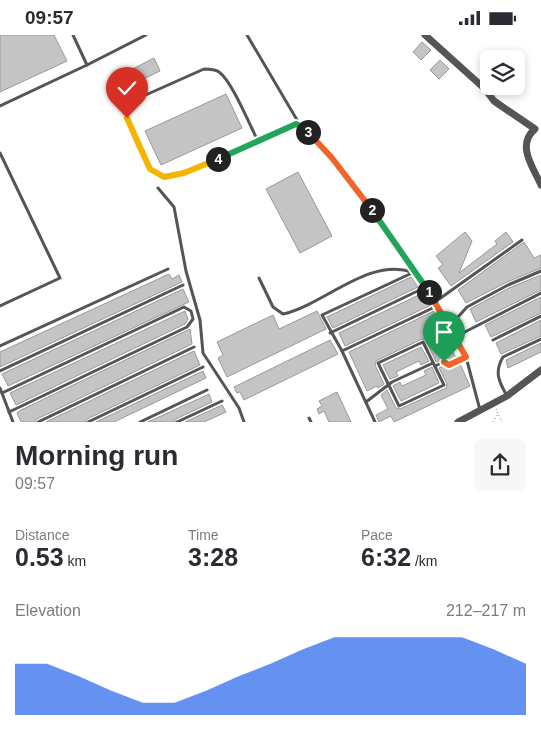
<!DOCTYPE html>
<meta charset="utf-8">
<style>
:root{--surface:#fff;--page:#f7f7f7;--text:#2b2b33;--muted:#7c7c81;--accent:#2563eb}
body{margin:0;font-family:Arial,sans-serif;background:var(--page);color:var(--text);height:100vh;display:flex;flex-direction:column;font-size:19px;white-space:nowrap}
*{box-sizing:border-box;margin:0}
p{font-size:16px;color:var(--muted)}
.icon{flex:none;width:28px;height:28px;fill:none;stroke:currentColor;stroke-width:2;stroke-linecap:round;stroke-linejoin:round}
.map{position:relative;height:387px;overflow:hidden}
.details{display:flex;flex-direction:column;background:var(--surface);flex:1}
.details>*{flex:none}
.fabs{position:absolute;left:480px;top:15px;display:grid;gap:10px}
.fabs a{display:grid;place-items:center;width:45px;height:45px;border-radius:8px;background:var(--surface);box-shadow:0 2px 8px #0003;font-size:25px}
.pin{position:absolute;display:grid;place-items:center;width:42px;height:42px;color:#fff;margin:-51px -21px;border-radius:50% 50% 50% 0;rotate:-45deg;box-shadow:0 0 5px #0007}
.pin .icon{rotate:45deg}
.km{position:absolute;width:25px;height:25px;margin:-12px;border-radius:50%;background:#222;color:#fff;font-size:14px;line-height:25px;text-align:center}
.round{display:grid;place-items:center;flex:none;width:52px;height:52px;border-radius:8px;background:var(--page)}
.head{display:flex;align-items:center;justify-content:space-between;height:85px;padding:0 15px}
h1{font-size:28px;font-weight:600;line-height:38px}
.stats{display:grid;grid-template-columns:repeat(3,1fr);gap:8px;height:85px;padding:5px 15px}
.stats div{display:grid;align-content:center}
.stats b{font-size:25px;font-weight:600}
.stats small{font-size:14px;font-weight:400}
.stats p{font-size:14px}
.chart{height:140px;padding:10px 15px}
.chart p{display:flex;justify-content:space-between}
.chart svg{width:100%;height:90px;margin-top:5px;fill:var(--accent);opacity:.7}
.status{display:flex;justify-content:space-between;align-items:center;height:35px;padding:0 25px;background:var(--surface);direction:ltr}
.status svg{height:14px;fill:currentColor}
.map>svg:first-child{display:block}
.building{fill:#c4c4c4;stroke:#999}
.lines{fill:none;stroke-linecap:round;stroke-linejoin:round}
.path{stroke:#777;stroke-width:1;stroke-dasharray:1 2.5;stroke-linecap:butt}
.service{stroke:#555;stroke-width:3}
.minor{stroke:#555;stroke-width:7}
.split-1-casing{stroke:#fff;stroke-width:10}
.split-2-casing{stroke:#fff;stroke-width:10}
.split-3-casing{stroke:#fff;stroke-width:10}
.split-4-casing{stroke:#fff;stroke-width:10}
.split-5-casing{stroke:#fff;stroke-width:10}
.split-6-casing{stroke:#fff;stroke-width:10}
.split-1{stroke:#f0652b;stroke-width:6}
.split-2{stroke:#22a559;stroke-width:6}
.split-3{stroke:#f0652b;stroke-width:6}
.split-4{stroke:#22a559;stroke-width:6}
.split-5{stroke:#f5b400;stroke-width:6}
.split-6{stroke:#f5b400;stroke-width:6}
</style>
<div class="status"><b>09:57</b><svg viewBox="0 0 49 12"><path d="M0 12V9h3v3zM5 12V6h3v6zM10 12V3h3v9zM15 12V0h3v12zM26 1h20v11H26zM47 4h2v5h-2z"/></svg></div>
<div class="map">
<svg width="541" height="387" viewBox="0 0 541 387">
<rect width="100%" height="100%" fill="#fff"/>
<g class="building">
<polygon points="0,0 54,0 67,26 0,57"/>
<polygon points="422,7 431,15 421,25 413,17"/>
<polygon points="154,23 160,36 125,53 119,41"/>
<polygon points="440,25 449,34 439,44 430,35"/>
<polygon points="226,59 242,93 161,130 145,96"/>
<polygon points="298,137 332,201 300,218 266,154"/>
<polygon points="465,197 472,206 459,238 497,209 495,206 506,197 513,207 451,251 438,233 443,230 436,221"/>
<polygon points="524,207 534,223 541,220 541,233 507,247 466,268 458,255"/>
<polygon points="169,239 172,244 179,240 182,247 0,332 0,317"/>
<polygon points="541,240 541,255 476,287 470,274 509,253"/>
<polygon points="411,242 418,252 333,293 327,282"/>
<polygon points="183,254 189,267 8,351 2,339"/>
<polygon points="425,257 431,270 345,311 339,298"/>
<polygon points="541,262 541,278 491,302 485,290"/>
<polygon points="185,276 188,284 185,289 16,370 10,358"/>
<polygon points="317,276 326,294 227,342 218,323 223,320 217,307 273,280 279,294"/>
<polygon points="434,276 456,323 449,326 444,324 436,327 426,305 422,304 376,326 375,330 384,349 378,353 377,351 367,356 349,317"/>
<polygon points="541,285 541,301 501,319 496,308"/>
<polygon points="190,294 192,309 37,384 35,387 21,387 17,378 19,376"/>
<polygon points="330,305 338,319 244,365 240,357 237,358 234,352"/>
<polygon points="541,308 541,317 508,333 506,325"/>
<polygon points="421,312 429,326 421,330 419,326 396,337 398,341 390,344 383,330"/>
<polygon points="194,316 200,330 87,384 85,387 46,387"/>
<polygon points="460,329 470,351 394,387 391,381 379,387 376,380 388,374 381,360 387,355 396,373 400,374 446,353 447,349 439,333 444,331 449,333"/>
<polygon points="432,332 439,348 401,366 393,351 400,347 402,351 426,340 424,336"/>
<polygon points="203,336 206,343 114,387 96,387"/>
<polygon points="337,357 351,387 329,387 324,376 319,379 317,374 322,371 319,366"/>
<polygon points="209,359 212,367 176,384 174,387 148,387"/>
<polygon points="222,370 226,377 204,387 185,387"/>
</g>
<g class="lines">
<g class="path">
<polyline points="496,374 502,387"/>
<polyline points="493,387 498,379"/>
</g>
<g class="service">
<polyline points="247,0 300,90"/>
<polyline points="87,30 146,0"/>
<polyline points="0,71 87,30 73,0"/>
<path d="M258 106C250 91 232 46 219 37 215 34 209 34 204 34L121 71 150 134 164 142C187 144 270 100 296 89L303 92C345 140 383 188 418 242"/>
<polyline points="0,118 60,243 0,271"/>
<polyline points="158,153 174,172 186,236 200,285 203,318 239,373 244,387"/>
<path d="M259 243 273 272 283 279C324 270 368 222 412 237"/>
<polyline points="435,267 522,205"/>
<polyline points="449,292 467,272 508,250 541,236"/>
<polyline points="330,298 426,252"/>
<polyline points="455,302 541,258"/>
<polyline points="493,305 541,281"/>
<polygon points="423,307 444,350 399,371 378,328"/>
<polyline points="0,311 168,234"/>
<polyline points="342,316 437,271"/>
<polyline points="435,331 444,327 449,330 466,322"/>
<polyline points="0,336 183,250"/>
<polyline points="0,353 13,387"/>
<polyline points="2,358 184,272 191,276 193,284 187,292 9,377"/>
<path d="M507 361C499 347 494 337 503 322L541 304"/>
<polyline points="366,367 392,347 433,328"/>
<polyline points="309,383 311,387"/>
<polyline points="38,387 194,312"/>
<polyline points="88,387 203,332"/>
<polyline points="140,387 207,355"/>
<polyline points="177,387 222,366"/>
<polyline points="375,387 342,316 322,280 412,238 426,252 466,322 480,375"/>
</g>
<g class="minor">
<path d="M425 0 485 54 494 66 535 94C516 110 533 132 541 150"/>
<polyline points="458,387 507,361 541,335"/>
</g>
</g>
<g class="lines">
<g class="split-1-casing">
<polyline id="split-1" points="429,257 466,322 449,330 444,327"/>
</g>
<g class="split-2-casing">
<polyline id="split-2" points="372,175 429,257"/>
</g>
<g class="split-3-casing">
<polyline id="split-3" points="308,97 332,123 372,175"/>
</g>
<g class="split-4-casing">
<polyline id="split-4" points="218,124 296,89 303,92 308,97"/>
</g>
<g class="split-5-casing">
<polyline id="split-5" points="139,110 150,134 164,142 184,138 218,124"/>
</g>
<g class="split-6-casing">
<polyline id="split-6" points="127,83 139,110"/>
</g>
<use href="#split-1" class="split-1"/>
<use href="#split-2" class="split-2"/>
<use href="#split-3" class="split-3"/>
<use href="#split-4" class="split-4"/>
<use href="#split-5" class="split-5"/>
<use href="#split-6" class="split-6"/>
</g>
</svg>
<div class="fabs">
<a><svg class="icon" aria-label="layers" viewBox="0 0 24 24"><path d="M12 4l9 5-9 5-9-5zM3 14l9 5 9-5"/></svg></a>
</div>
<div class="pin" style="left:444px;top:327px;background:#1e9e55"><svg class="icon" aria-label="arrive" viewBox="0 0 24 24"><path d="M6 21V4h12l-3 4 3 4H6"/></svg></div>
<div class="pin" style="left:127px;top:83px;background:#d93025"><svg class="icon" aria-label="check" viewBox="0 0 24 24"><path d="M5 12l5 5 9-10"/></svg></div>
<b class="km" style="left:429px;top:257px">1</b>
<b class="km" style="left:372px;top:175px">2</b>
<b class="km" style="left:308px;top:97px">3</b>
<b class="km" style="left:218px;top:124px">4</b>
</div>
<section class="details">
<div class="head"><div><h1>Morning run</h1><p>09:57</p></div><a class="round"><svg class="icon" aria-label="share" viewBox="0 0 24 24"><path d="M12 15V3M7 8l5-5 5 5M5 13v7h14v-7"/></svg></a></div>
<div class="stats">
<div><p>Distance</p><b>0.53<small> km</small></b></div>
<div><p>Time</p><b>3:28</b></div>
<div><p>Pace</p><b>6:32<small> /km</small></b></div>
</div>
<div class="chart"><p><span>Elevation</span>212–217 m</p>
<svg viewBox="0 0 160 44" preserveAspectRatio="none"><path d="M0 44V19L10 19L20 25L30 32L40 38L50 38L60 32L70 25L80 19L90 12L100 6L110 6L120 6L130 6L140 6L150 12L160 19V44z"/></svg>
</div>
</section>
